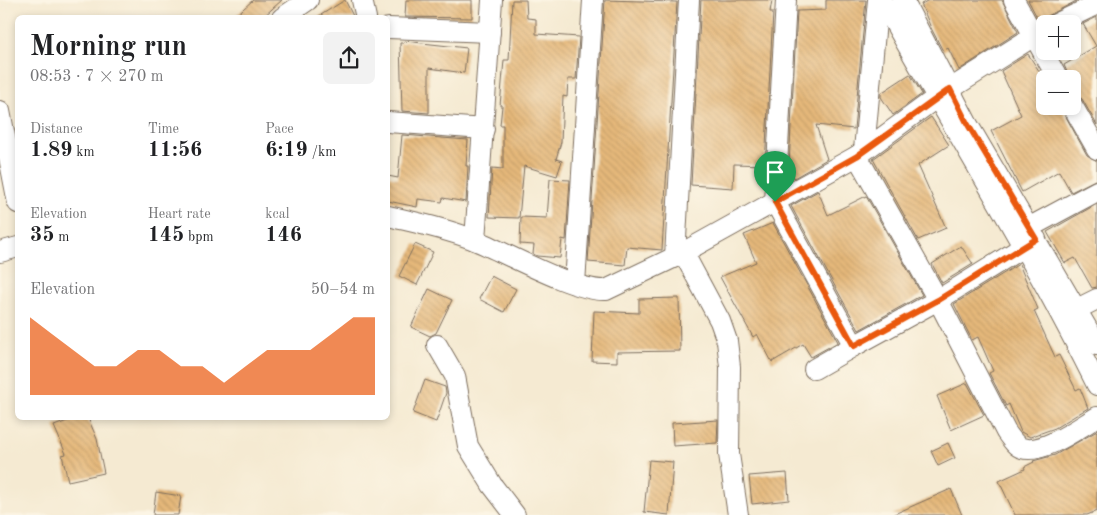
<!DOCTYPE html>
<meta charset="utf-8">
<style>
:root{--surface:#fff;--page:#f2f2f2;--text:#202124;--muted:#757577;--accent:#ea580c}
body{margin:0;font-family:"Old Standard TT",serif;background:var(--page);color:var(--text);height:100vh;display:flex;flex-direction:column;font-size:19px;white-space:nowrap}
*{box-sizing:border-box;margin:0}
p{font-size:16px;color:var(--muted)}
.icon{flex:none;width:28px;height:28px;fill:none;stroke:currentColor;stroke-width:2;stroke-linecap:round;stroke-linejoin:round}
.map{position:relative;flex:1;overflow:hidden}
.side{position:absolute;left:15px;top:15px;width:375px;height:405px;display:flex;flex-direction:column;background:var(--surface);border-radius:8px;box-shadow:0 2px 8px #0003}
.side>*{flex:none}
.fabs{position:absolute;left:1036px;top:15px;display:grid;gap:10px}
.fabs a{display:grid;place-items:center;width:45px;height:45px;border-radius:8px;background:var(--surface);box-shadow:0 2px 8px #0003;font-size:25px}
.pin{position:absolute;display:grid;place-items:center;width:42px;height:42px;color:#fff;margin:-51px -21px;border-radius:50% 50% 50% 0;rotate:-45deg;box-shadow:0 0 5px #0007}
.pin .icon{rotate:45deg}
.round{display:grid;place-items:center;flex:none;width:52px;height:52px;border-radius:8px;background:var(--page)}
.head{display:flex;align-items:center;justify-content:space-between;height:85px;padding:0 15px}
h1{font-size:28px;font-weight:700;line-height:38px}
.figures{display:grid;grid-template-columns:repeat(3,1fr);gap:8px;height:85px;padding:5px 15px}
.figures div{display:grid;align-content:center}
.figures b{font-size:21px;font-weight:700}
.figures small{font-size:14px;font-weight:400}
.figures p{font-size:14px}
.chart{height:140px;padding:10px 15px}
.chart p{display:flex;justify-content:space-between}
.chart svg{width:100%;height:90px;margin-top:5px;fill:var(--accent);opacity:.7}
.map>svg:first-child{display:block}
.building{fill:url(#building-back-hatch)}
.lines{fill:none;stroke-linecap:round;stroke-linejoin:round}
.street-casing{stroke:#7c6d5d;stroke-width:22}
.street{stroke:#fff;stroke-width:20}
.route-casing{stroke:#fff;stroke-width:10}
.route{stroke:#ea580c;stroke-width:6}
</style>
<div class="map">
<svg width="1097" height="515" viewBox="0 0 1097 515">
<defs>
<pattern id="building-back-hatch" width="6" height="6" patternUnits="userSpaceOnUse" patternTransform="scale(1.25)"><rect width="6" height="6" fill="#e5b87a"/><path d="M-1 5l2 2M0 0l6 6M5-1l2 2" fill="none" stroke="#c59e69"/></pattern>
</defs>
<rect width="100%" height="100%" fill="#fcf5e5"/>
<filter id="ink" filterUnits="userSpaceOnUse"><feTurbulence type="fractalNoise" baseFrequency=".02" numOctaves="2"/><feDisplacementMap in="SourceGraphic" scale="10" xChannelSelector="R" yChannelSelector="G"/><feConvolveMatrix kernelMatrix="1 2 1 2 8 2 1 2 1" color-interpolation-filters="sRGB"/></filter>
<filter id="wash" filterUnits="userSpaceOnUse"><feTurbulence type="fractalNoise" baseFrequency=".0096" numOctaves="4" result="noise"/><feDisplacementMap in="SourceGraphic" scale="20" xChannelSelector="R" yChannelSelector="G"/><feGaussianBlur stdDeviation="1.12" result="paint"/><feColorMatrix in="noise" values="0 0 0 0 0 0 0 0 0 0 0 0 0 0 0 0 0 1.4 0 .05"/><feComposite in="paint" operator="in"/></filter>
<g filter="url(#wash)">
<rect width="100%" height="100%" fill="#f5ead2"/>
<g id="blocks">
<g class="building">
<polygon points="253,0 282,0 262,18 233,18"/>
<polygon points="345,0 354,18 316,18"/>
<polygon points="406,0 472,0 472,18 405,17"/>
<polygon points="512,0 526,0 527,18 536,19 536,34 579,37 576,79 568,79 567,97 563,96 561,142 556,159 562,161 557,176 524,166 519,218 489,217 492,168 503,169 503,125 500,125 502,106 500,106 504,60 509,60"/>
<polygon points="605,0 677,2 662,250 627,247 625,265 588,262"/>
<polygon points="701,0 772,0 770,12 773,12 765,165 734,164 733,188 691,185"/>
<polygon points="826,0 866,0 854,129 816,125 827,159 794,178 789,166 797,11 826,10"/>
<polygon points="929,0 1002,0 1018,32 959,70 948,48 943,51 931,28 921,4"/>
<polygon points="1028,0 1078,0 1046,17 1038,19"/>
<polygon points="1097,17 1097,125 1082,99 1072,93 1072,79 1070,79 1064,65 1096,46 1083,24"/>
<polygon points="404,41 467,48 464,73 429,68 429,113 402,111 400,43 404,43"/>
<polygon points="1028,54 1045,80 1045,106 1060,106 1087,155 1097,161 1097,179 1071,192 1059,171 1022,192 991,131 1021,115 1001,71"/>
<polygon points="910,74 922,94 893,115 881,97 881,93"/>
<polygon points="931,117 949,145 918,165 946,228 918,240 873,159"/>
<polygon points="402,135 468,140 466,166 468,166 466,202 443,198 442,202 418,199 417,207 388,201 388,176 398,178"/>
<polygon points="550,179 570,180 566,240 562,239 560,258 537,256 533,254 534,245 520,244 521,217 547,218"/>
<polygon points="818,191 828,215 866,196 922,295 859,330 791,206"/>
<polygon points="1097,204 1097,287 1092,288 1075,258 1065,263 1047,232"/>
<polygon points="773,223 838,342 811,357 803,344 772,362 757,334 753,337 720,277 756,262 744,235"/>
<polygon points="415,244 433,252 417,285 399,276"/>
<polygon points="961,246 973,264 942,283 932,264"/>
<polygon points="1019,264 1038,309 1034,311 1055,357 1059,355 1076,390 1080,388 1088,408 1055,428 1030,437 1021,432 1009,404 1006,406 989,373 993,371 978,337 972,340 954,304"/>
<polygon points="491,276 516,289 504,312 479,299"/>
<polygon points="429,289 452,300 436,333 430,336 411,327"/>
<polygon points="679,298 680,351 617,352 617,362 592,361 594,311 639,313 639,299"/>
<polygon points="425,380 445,387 446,393 436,422 413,413"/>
<polygon points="967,383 984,415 951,430 937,396"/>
<polygon points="75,418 88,418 97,439 104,473 68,481 62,455 66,454 54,426"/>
<polygon points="718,420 717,443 673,446 672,423"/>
<polygon points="1097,431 1097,511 1087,515 1015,515 999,481 1025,469 1024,467 1034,462 1033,461 1055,455"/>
<polygon points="948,443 955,458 938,466 931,451"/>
<polygon points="649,460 673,462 669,515 644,512"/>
<polygon points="787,473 789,500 752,504 749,476"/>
<polygon points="951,489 962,515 892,515"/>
<polygon points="156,492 181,496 178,515 153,515"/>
</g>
</g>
</g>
<g filter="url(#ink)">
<use href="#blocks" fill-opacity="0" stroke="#7c6d5d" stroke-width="1"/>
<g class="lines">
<g class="street-casing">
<g id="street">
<polyline points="362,0 366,18"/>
<polyline points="786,0 775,202 854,346 938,300 1036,239"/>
<path d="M882 0C953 129 1032 253 1097 385"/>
<polyline points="903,0 967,123 1097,345"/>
<polyline points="1014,0 1058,79"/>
<polyline points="282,18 308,0"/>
<polyline points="1056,24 1097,4"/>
<polyline points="388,28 490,32"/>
<polyline points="1072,105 1097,149"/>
<polyline points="0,111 18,203"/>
<polyline points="388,122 484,129"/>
<polyline points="864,150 878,0"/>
<path d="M857 156 938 300 1006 432C1010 437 1015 446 1022 448 1042 455 1080 427 1097 417"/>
<path d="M388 216C417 223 448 229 477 241 508 254 576 292 606 290L675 257 857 156 936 98 1045 29"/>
<polyline points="1030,227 1097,191"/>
<polyline points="475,240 492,0"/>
<polyline points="0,252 18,247"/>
<polyline points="683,252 720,321 727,341 730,367 729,454 738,515"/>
<polyline points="675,257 689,0"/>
<polyline points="575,284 593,0"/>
<polyline points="1077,309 1097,299"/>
<polyline points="437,345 455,376 468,446 492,485 515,515"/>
<polyline points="814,369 854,346"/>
</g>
</g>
<use href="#street" class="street"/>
</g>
</g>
<g class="lines" filter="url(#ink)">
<g class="route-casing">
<polygon id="route" points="950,89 967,123 1036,239 938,300 854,346 775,202 857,156"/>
</g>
<use href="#route" class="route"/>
</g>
</svg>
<div class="fabs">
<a>+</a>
<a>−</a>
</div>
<div class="pin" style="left:775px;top:202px;background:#1e9e55"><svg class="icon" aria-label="arrive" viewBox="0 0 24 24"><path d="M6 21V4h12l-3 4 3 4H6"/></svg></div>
<section class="side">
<div class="head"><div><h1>Morning run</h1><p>08:53 · 7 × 270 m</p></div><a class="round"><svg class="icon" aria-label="share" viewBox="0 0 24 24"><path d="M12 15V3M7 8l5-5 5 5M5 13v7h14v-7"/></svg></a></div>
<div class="figures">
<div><p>Distance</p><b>1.89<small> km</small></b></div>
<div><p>Time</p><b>11:56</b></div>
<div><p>Pace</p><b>6:19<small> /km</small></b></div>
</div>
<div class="figures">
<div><p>Elevation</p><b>35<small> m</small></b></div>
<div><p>Heart rate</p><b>145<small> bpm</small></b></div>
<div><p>kcal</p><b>146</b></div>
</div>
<div class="chart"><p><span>Elevation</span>50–54 m</p>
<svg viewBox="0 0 160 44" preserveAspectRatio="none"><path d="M0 44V6L10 14L20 22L30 30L40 30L50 22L60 22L70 30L80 30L90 38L100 30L110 22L120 22L130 22L140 14L150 6L160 6V44z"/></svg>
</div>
</section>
</div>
